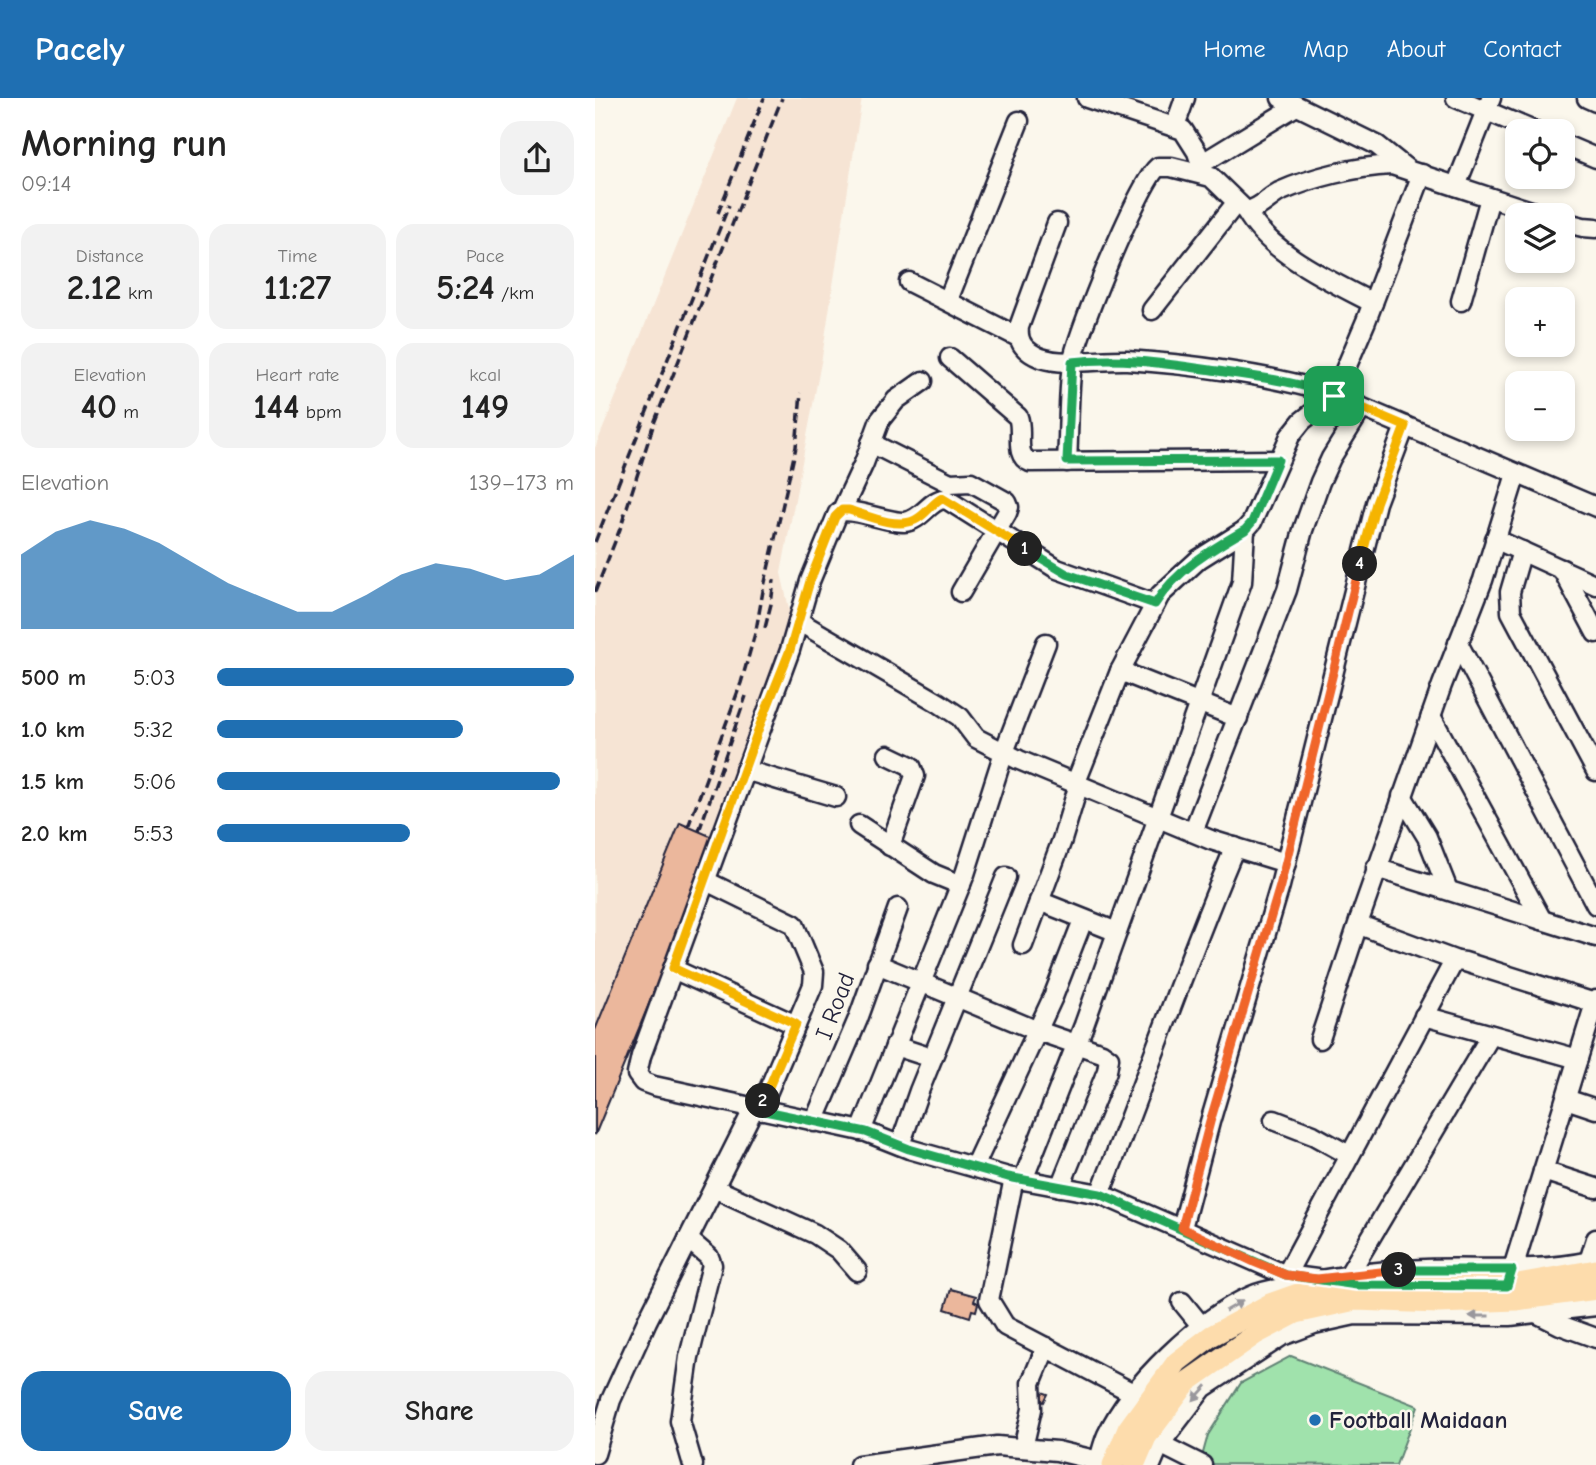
<!DOCTYPE html>
<meta charset="utf-8">
<style>
:root{--surface:#fff;--page:#f2f2f2;--text:#222;--muted:#767676;--accent:#1f6fb2}
body{margin:0;font-family:"Comic Neue",sans-serif;background:var(--page);color:var(--text);height:100vh;display:flex;flex-direction:column;font-size:26px;white-space:nowrap}
*{box-sizing:border-box;margin:0}
p{font-size:23px;color:var(--muted)}
.icon{flex:none;width:38px;height:38px;fill:none;stroke:currentColor;stroke-width:2;stroke-linecap:round;stroke-linejoin:round}
.map{position:relative;flex:1;overflow:hidden}
.panel{display:flex;flex-direction:column;background:var(--surface);width:595px}
.panel>*{flex:none}
.fabs{position:absolute;left:910px;top:21px;display:grid;gap:14px}
.fabs a{display:grid;place-items:center;width:70px;height:70px;border-radius:14px;background:var(--surface);box-shadow:0 4px 10px #0003;font-size:35px}
.pin{position:absolute;display:grid;place-items:center;width:60px;height:60px;color:#fff;margin:-30px;border-radius:14px;box-shadow:0 4px 10px #0006}
.km{position:absolute;width:35px;height:35px;margin:-18px;border-radius:50%;background:#222;color:#fff;font-size:19px;line-height:35px;text-align:center}
.round{display:grid;place-items:center;flex:none;width:74px;height:74px;border-radius:21px;background:var(--page)}
.summary{display:flex;align-items:center;justify-content:space-between;height:119px;padding:0 21px}
h1{font-size:38px;font-weight:600;line-height:52px}
.figures{display:grid;grid-template-columns:repeat(3,1fr);gap:10px;height:119px;padding:7px 21px}
.figures div{display:grid;align-content:center;border-radius:18px;background:var(--page);text-align:center}
.figures b{font-size:35px;font-weight:600}
.figures small{font-size:19px;font-weight:400}
.figures p{font-size:19px}
.chart{height:196px;padding:14px 21px}
.chart p{display:flex;justify-content:space-between}
.chart svg{width:100%;height:126px;margin-top:7px;fill:var(--accent);opacity:.7}
.action{display:flex;gap:14px;margin-top:auto;padding:14px 21px}
.action a{flex:1;height:80px;border-radius:21px;background:var(--accent);color:#fff;font-size:28px;font-weight:600;line-height:80px;text-align:center}
.action a+a{background:var(--page);color:var(--text)}
ul{padding:0 21px;list-style:none;font-size:23px}
li{display:grid;grid-template-columns:112px 84px 1fr;align-items:center;height:52px}
li i{height:18px;border-radius:9px;background:var(--accent)}
header{display:flex;align-items:center;gap:42px;box-sizing:border-box;height:98px;padding:0 35px;background:var(--accent);color:#fff}
header strong{font-size:33px}
nav{display:flex;gap:38px;margin-inline-start:auto;font-size:24px}
main{display:flex;flex:1;min-height:0}
.map>svg:first-child{display:block}
.built{fill:#f6e4d4}
.green{fill:#a0e2ac;stroke:#618274;stroke-width:2}
.building{fill:#ebb79c;stroke:#22223b;stroke-width:2}
.lines{fill:none;stroke-linecap:round;stroke-linejoin:round}
.minor-casing{stroke:#22223b;stroke-width:23}
.major-casing{stroke:#22223b;stroke-width:26}
.minor{stroke:#fbf7ec;stroke-width:18}
.major{stroke:#fddcac;stroke-width:21}
.rail{stroke:#22223b;stroke-width:3.5;stroke-dasharray:10 5;stroke-linecap:butt}
.oneway{fill:#99979c}
.split-1-casing{stroke:#fff;stroke-width:14}
.split-2-casing{stroke:#fff;stroke-width:14}
.split-3-casing{stroke:#fff;stroke-width:14}
.split-4-casing{stroke:#fff;stroke-width:14}
.split-5-casing{stroke:#fff;stroke-width:14}
.split-1{stroke:#22a559;stroke-width:9}
.split-2{stroke:#f5b400;stroke-width:9}
.split-3{stroke:#22a559;stroke-width:9}
.split-4{stroke:#f0652b;stroke-width:9}
.split-5{stroke:#f5b400;stroke-width:9}
.poi-dot{fill:#1f6fb2;stroke:#fbf7ec;stroke-width:2.5}
.labels{text-anchor:middle;dominant-baseline:central;stroke-width:5;stroke-linejoin:round;paint-order:stroke}
.street-label{font-size:24px;fill:#22223b;stroke:#fbf7ec}
.poi-label{font-size:24px;font-weight:bold;fill:#22223b;stroke:#fbf7ec;text-anchor:start}
</style>
<header>
<strong>Pacely</strong>
<nav><a>Home</a><a>Map</a><a>About</a><a>Contact</a></nav>
</header>
<main>
<section class="panel">
<div class="summary"><div><h1>Morning run</h1><p>09:14</p></div><a class="round"><svg class="icon" aria-label="share" viewBox="0 0 24 24"><path d="M12 15V3M7 8l5-5 5 5M5 13v7h14v-7"/></svg></a></div>
<div class="figures">
<div><p>Distance</p><b>2.12<small> km</small></b></div>
<div><p>Time</p><b>11:27</b></div>
<div><p>Pace</p><b>5:24<small> /km</small></b></div>
</div>
<div class="figures">
<div><p>Elevation</p><b>40<small> m</small></b></div>
<div><p>Heart rate</p><b>144<small> bpm</small></b></div>
<div><p>kcal</p><b>149</b></div>
</div>
<div class="chart"><p><span>Elevation</span>139–173 m</p>
<svg viewBox="0 0 160 44" preserveAspectRatio="none"><path d="M0 44V18L10 10L20 6L30 9L40 14L50 21L60 28L70 33L80 38L90 38L100 32L110 25L120 21L130 23L140 27L150 25L160 18V44z"/></svg>
</div>
<ul>
<li><b>500 m</b>5:03<i style="width:100%"></i></li>
<li><b>1.0 km</b>5:32<i style="width:69%"></i></li>
<li><b>1.5 km</b>5:06<i style="width:96%"></i></li>
<li><b>2.0 km</b>5:53<i style="width:54%"></i></li>
</ul>
<div class="action"><a>Save</a><a>Share</a></div>
</section>
<div class="map">
<svg width="1001" height="1367" viewBox="0 0 1001 1367">
<rect width="100%" height="100%" fill="#fbf7ec"/>
<filter id="ink" filterUnits="userSpaceOnUse"><feTurbulence type="fractalNoise" baseFrequency=".0143" numOctaves="2"/><feDisplacementMap in="SourceGraphic" scale="14" xChannelSelector="R" yChannelSelector="G"/><feConvolveMatrix kernelMatrix="1 2 1 2 8 2 1 2 1" color-interpolation-filters="sRGB"/></filter>
<g filter="url(#ink)">
<polygon class="built" points="142,0 267,0 227,259 186,475 197,524 0,1035 0,350"/>
<polygon class="green" points="696,1258 823,1308 801,1367 605,1366 613,1337 646,1285"/>
<g class="building">
<polygon points="85,725 122,741 0,1037 0,932"/>
<polygon points="356,1191 381,1198 379,1203 383,1205 381,1213 377,1212 375,1219 350,1211"/>
<polygon points="444,1293 453,1296 449,1304 440,1300"/>
</g>
<g class="lines">
<g class="minor-casing">
<g id="minor">
<polyline points="492,0 588,32 602,54 609,76"/>
<polyline points="686,0 782,47 812,71"/>
<polyline points="861,0 939,33"/>
<polyline points="992,0 1001,4"/>
<polyline points="580,28 590,0"/>
<polyline points="968,46 1001,60"/>
<polyline points="606,66 701,8"/>
<polyline points="861,88 896,0"/>
<path d="M651 113C675 156 736 183 778 205"/>
<polyline points="968,124 988,129 1001,130"/>
<path d="M462 125 424 229C422 245 431 254 446 260 470 268 506 261 532 262 593 266 669 276 728 293L1001 409"/>
<polyline points="314,184 423,239"/>
<polyline points="353,202 424,23"/>
<polyline points="866,203 895,100"/>
<polyline points="557,212 641,105"/>
<path d="M355 260 423 319C429 334 418 357 435 364L683 362"/>
<polyline points="276,345 355,385 376,384 412,404 414,409 412,415 366,494"/>
<path d="M472 364C474 331 473 298 477 266 480 240 545 82 563 69H576L616 79 651 113C665 111 673 100 684 94 718 79 760 69 797 67L948 117"/>
<polyline points="247,412 269,365 285,322 301,302 328,283"/>
<polyline points="900,441 1001,487"/>
<polyline points="927,453 915,494 916,514 1001,673"/>
<polyline points="967,471 1001,535"/>
<path d="M560 506 462 471 351 401C335 400 327 423 309 424 290 424 255 408 243 415L215 483 195 552 46 958 42 976 48 984 59 988 271 1034 314 1051 413 1079 505 1096 691 1177 744 1184"/>
<polyline points="203,523 344,605 365,619 381,640 424,662 616,742 691,765"/>
<polyline points="863,545 1001,807"/>
<polyline points="525,573 643,620"/>
<polyline points="836,618 947,822"/>
<polyline points="293,657 316,668 320,678 295,748"/>
<polyline points="150,672 241,699"/>
<polyline points="481,684 525,573 565,497 604,461 650,432 657,424 695,338 707,323 739,298 771,223 827,76"/>
<polyline points="807,698 832,739 853,792"/>
<polyline points="264,727 339,776 366,787"/>
<polyline points="598,734 692,492 708,432 725,384 736,360 767,310"/>
<polyline points="781,770 1001,839"/>
<polyline points="111,783 199,826 219,874 218,887 165,1012"/>
<polyline points="444,803 522,834"/>
<polyline points="428,847 467,742 484,686"/>
<polyline points="862,863 770,829 766,827 765,820 847,587 888,482 921,376"/>
<polyline points="282,866 443,933 507,955 514,960 512,973 465,1089"/>
<polyline points="78,871 201,927"/>
<polyline points="829,918 983,961"/>
<polyline points="725,941 765,820"/>
<polyline points="300,948 337,960"/>
<polyline points="971,1001 1001,1011"/>
<polyline points="679,1022 718,1037 754,1057"/>
<polyline points="219,1024 263,921 303,810"/>
<polyline points="266,1033 370,776 409,654 451,545"/>
<polyline points="305,1047 324,993 411,779"/>
<polyline points="379,1069 458,899 488,822"/>
<polyline points="948,1073 1001,1090"/>
<polyline points="419,1080 394,1202 410,1228 540,1296"/>
<polyline points="428,1082 489,927 647,484 650,432"/>
<polyline points="119,1090 220,1136 244,1152 262,1173"/>
<path d="M505 1096C551 981 591 863 640 749"/>
<polyline points="587,1130 615,1024 685,788 781,405 810,328"/>
<polyline points="93,1141 114,1159 117,1167 94,1259 85,1323 98,1367"/>
<polyline points="994,1163 1001,1141"/>
<polyline points="754,1176 896,937"/>
<polyline points="691,1177 857,867 862,863 870,864 1000,905"/>
<polyline points="915,1180 1001,902"/>
<polyline points="587,1204 613,1236"/>
<polyline points="941,1215 965,1227 1001,1240"/>
<polyline points="557,1342 607,1367"/>
<polyline points="428,1350 437,1311 436,1285 451,1249"/>
<polyline points="0,1356 16,1302 52,1223 159,1010"/>
<polyline points="264,1367 402,1348 462,1353 504,1363"/>
<path d="M502 1367C506 1357 508 1346 512 1337 536 1286 605 1220 656 1198 667 1193 681 1191 692 1189 738 1178 783 1172 830 1171 885 1169 940 1175 995 1163"/>
<polyline points="556,1367 565,1346 608,1290 687,1238 719,1226 760,1217 915,1218 1001,1208"/>
</g>
</g>
<g class="major-casing">
<g id="major">
<polyline points="518,1367 533,1331 582,1264 616,1238 675,1206 709,1194 762,1187 912,1188 1001,1172"/>
<polyline points="539,1367 551,1339 592,1284 661,1236 701,1215 760,1202 844,1205 921,1202 1001,1191"/>
</g>
</g>
<use href="#minor" class="minor"/>
<use href="#major" class="major"/>
<g class="rail">
<polyline points="123,115 169,0"/>
<polyline points="0,444 134,107"/>
<polyline points="0,494 25,431 58,328 187,0"/>
<polyline points="170,530 176,506 179,482"/>
<polyline points="93,729 146,585 161,532 168,493 201,349 206,295"/>
<polyline points="104,733 151,598"/>
</g>
</g>
<defs><path id="oneway-solid" d="M-6-.8H1V-3.2L6.5 0L1 3.2V.8H-6Z" transform="scale(1.75)"/></defs>
<g class="oneway">
<use href="#oneway-solid" transform="translate(639 1208) rotate(-30)"/>
<use href="#oneway-solid" transform="translate(884 1218) rotate(-180)"/>
<use href="#oneway-solid" transform="translate(605 1295) rotate(132)"/>
</g>
</g>
<g class="lines" filter="url(#ink)">
<g class="split-1-casing">
<path id="split-1" d="M430 451 472 476 560 506C580 473 617 451 650 432L657 424 683 362 472 363 477 264C526 258 574 266 623 273 662 279 702 283 739 298"/>
</g>
<g class="split-2-casing">
<path id="split-2" d="M168 1003 201 926 78 870 165 627 195 552 215 483 240 419 247 412H254C273 418 301 431 320 422 331 417 337 405 347 400L430 451"/>
</g>
<g class="split-3-casing">
<polyline id="split-3" points="168,1003 165,1012 271,1034 314,1051 413,1079 505,1096 691,1177 762,1187 912,1188 917,1172 804,1172"/>
</g>
<g class="split-4-casing">
<polyline id="split-4" points="765,466 685,788 615,1024 587,1130 659,1164 691,1177 722,1181 804,1172"/>
</g>
<g class="split-5-casing">
<polyline id="split-5" points="739,298 810,328 781,405 765,466"/>
</g>
<use href="#split-1" class="split-1"/>
<use href="#split-2" class="split-2"/>
<use href="#split-3" class="split-3"/>
<use href="#split-4" class="split-4"/>
<use href="#split-5" class="split-5"/>
</g>
<circle class="poi-dot" cx="720" cy="1322" r="7"/>
<g class="labels">
<g class="street-label">
<text transform="translate(240 908) rotate(-69)">I Road</text>
</g>
<g class="poi-label">
<text x="734" y="1322">Football Maidaan</text>
</g>
</g>
</svg>
<div class="fabs">
<a><svg class="icon" aria-label="locate" viewBox="0 0 24 24"><circle cx="12" cy="12" r="6"/><path d="M12 2v4M12 18v4M2 12h4M18 12h4"/></svg></a>
<a><svg class="icon" aria-label="layers" viewBox="0 0 24 24"><path d="M12 4l9 5-9 5-9-5zM3 14l9 5 9-5"/></svg></a>
<a>+</a>
<a>−</a>
</div>
<div class="pin" style="left:739px;top:298px;background:#1e9e55"><svg class="icon" aria-label="arrive" viewBox="0 0 24 24"><path d="M6 21V4h12l-3 4 3 4H6"/></svg></div>
<b class="km" style="left:430px;top:451px">1</b>
<b class="km" style="left:168px;top:1003px">2</b>
<b class="km" style="left:804px;top:1172px">3</b>
<b class="km" style="left:765px;top:466px">4</b>
</div>
</main>
